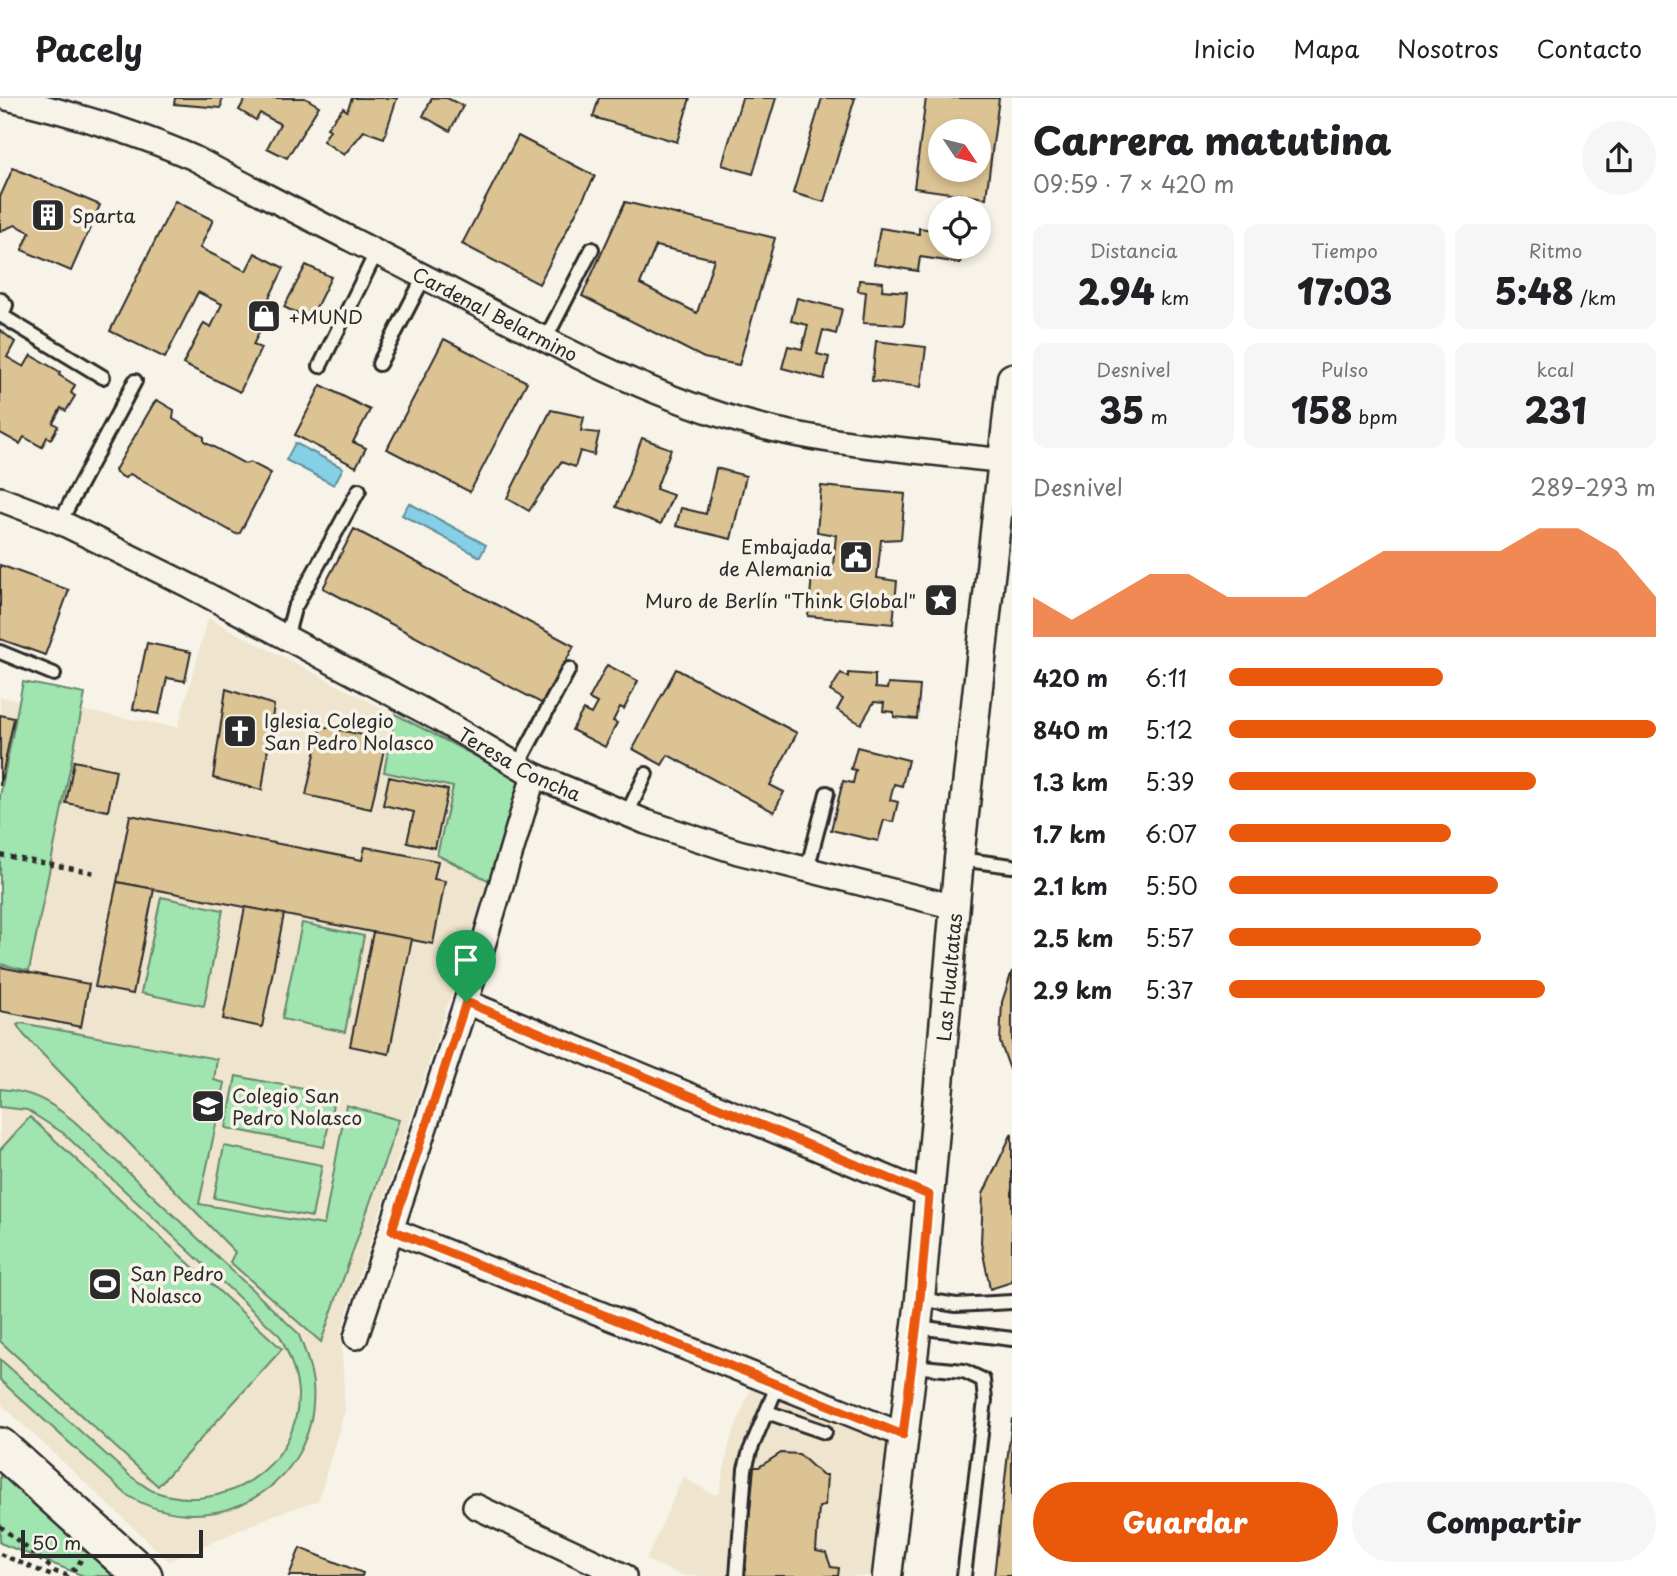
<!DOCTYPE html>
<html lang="es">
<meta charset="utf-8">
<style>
:root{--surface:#fff;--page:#f6f6f6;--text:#202124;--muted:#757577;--line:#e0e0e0;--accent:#ea580c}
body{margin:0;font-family:"Playpen Sans",sans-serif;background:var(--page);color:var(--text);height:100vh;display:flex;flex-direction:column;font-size:26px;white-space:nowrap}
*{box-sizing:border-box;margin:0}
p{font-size:23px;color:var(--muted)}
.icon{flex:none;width:38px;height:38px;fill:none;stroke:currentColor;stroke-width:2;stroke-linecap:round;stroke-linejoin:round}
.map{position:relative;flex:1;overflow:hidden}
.sheet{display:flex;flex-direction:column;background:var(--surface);width:665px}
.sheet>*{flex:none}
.needle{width:46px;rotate:125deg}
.controls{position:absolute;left:928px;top:21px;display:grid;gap:14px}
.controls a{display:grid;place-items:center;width:63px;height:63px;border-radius:50%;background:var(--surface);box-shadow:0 4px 10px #0003;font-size:35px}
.scale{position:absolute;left:21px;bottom:18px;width:182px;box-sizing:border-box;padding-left:7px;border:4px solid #2b2b2b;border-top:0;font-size:19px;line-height:24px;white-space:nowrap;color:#2b2b2b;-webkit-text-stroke:5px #f7f3e8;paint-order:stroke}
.pin{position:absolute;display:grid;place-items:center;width:60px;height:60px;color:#fff;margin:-72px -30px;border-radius:50% 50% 50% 0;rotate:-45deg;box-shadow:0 0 7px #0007}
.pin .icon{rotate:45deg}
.round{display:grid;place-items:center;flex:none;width:74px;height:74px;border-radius:37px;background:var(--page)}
.headline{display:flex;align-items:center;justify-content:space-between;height:119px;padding:0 21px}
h1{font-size:38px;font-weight:800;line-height:52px}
.figures{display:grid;grid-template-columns:repeat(3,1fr);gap:10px;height:119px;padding:7px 21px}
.figures div{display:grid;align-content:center;border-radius:14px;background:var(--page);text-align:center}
.figures b{font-size:35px;font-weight:800}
.figures small{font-size:19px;font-weight:400}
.figures p{font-size:19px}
.chart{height:196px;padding:14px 21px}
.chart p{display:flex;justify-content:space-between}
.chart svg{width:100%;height:126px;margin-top:7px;fill:var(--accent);opacity:.7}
.button{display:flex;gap:14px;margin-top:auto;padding:14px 21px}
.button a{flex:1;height:80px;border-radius:42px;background:var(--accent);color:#fff;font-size:28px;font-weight:800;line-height:80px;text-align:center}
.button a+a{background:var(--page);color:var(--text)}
ul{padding:0 21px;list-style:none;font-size:23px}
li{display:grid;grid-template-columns:112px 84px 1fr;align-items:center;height:52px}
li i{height:18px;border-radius:9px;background:var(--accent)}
header{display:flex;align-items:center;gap:42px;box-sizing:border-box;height:98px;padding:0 35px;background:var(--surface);border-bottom:2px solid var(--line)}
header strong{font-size:33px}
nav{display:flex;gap:38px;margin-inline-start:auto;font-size:24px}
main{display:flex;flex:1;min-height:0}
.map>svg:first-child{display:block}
.built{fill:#efe5ce}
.green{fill:#a0e4b0;stroke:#66886e;stroke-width:2}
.water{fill:#85d0e6;stroke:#618e9b;stroke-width:2}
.building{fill:#dcc393;stroke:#2b2b2b;stroke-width:2;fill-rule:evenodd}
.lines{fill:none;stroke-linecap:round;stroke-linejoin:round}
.service-casing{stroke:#2b2b2b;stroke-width:18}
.minor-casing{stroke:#2b2b2b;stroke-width:28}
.tertiary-casing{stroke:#2b2b2b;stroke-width:33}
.primary-casing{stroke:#2b2b2b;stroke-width:42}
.path{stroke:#2b2b2b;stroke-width:4.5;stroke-dasharray:5 5;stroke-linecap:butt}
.service{stroke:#f7f3e8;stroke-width:12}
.minor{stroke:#f7f3e8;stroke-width:23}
.tertiary{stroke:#f7f3e8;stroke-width:28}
.primary{stroke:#f7f3e8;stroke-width:37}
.route-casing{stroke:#fff;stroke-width:14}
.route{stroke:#ea580c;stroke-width:9}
.labels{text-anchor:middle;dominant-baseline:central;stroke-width:7;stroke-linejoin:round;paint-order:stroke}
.poi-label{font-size:19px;fill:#2b2b2b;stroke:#f7f3e8;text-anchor:start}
.street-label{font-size:19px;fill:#2b2b2b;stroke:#f7f3e8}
</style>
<header>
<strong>Pacely</strong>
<nav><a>Inicio</a><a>Mapa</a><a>Nosotros</a><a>Contacto</a></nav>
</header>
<main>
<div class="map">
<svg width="1012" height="1478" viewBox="0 0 1012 1478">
<rect width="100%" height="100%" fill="#f7f3e8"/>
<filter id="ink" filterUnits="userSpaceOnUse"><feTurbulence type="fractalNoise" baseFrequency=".0143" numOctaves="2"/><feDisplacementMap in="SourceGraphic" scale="14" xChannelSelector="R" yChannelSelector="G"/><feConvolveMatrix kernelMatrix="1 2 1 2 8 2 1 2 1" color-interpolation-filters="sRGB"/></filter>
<g filter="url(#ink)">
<g class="built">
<polygon points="208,520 521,682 341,1234 345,1312 318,1403 276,1416 169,1463 0,1305 0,599 178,629"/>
<polygon points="751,1290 888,1341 870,1478 684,1478 646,1462 683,1379 715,1397 719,1395 730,1343"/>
</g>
<g class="green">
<polygon points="23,584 85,596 29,873 0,866 0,698"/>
<polygon points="395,616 521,682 490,783 437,757 453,689 384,674"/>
<polygon points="161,799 223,812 204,908 141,895"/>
<polygon points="302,825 364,838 345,934 282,921"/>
<polygon points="21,925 217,961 214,982 225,985 199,1106 324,1127 346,1007 399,1022 321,1244 230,1164 235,1154 24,937 17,927"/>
<polygon points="236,978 335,997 324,1049 226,1030"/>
<path d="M0 991C32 993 50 1004 74 1023L298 1235C305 1252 311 1268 313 1286 321 1389 211 1449 127 1397L0 1282V1261L130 1378C138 1383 145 1389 153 1393 221 1419 300 1370 298 1295 297 1275 289 1256 280 1238L63 1035 27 1012 0 1009Z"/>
<polygon points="30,1019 282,1251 158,1388 0,1243 0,1052"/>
<polygon points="224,1048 322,1067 312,1119 214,1100"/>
<polygon points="0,1362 120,1478 84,1478 0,1445"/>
</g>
<g class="water">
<polygon points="295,345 343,370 334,387 286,362"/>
<polygon points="409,405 486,447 480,459 402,417"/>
</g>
<g class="building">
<polygon points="175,0 222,0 221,10 174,6"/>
<polygon points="246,0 305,0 319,8 287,60 267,50 280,26 260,15 256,22 239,12"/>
<polygon points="352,0 397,0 384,40 364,33 344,57 323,43 330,32 327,30 343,10 347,13"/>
<polygon points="432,0 447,0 463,8 450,33 423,18"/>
<polygon points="599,0 690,0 677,44 593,19"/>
<polygon points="742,0 776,0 753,76 722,67"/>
<polygon points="822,0 855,0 824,104 793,95"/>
<path d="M926 0H999L986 100 914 90ZM940 33H978V72H940Z"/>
<polygon points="518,38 595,78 539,186 462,146"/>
<polygon points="13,70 100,107 71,173 22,152 30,134 15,127 0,133 0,99"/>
<polygon points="175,103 213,122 200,150 246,173 255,155 284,170 265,208 270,211 253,247 261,250 240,294 183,266 204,225 211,229 222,206 198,194 165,260 110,233"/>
<path d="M625 104 775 140 739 267 704 260 582 198ZM656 148 714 161 697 215 640 186Z"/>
<polygon points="880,130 919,136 919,130 940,133 940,149 963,149 960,165 920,159 918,173 874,166"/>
<polygon points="306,167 331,179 310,222 284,209"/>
<polygon points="859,182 883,184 882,192 907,194 904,227 863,225 866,194 858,193"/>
<polygon points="797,200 842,211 836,236 823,232 817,256 829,259 824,281 782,270 788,248 802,251 808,227 791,223"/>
<polygon points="0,232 15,244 7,259 24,269 31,257 60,274 59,277 75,287 71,295 75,298 66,313 61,310 53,325 58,328 51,341 47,339 42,349 24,339 20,346 0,335"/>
<polygon points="444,241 527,284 470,394 387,351"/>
<polygon points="876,243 926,249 921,289 872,283"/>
<polygon points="321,287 370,312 353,344 366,350 356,369 295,337"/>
<polygon points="157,302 174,312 173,321 204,339 204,344 245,366 250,364 271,375 240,435 236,436 130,376 125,380 116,375 115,372 154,305"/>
<polygon points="551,312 584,319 581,333 599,335 594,357 580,353 575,369 561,364 529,413 507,400"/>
<polygon points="642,340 671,351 656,391 673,397 661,426 616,409"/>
<polygon points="716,370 746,378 731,441 676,428 681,410 706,416"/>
<polygon points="821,388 905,396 901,441 881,442 877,480 897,483 893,526 808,518 812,478 832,477 836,437 817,434"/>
<polygon points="354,431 574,548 543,606 323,490"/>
<polygon points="0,467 69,492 45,557 0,541"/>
<polygon points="147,545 191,554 185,583 167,580 159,616 133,611"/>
<polygon points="607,567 638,583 624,611 620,609 613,623 617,625 605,649 572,632 583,612 591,616 597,605 589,601"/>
<polygon points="676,571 797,635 770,687 784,694 774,714 668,657 662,667 633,651"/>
<polygon points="841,575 848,579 848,575 875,577 875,590 887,591 888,586 920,588 917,621 894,619 894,614 883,613 884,605 874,604 861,626 837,612 843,601 830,593"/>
<polygon points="226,591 274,607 262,692 213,680"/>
<polygon points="0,617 14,620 0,688"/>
<polygon points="321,628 386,642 371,711 306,697"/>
<polygon points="857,649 908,662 902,688 894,686 890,702 898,704 893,724 884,722 878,743 831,732 843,683 853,685 856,672 851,671"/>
<polygon points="74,663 116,672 108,713 66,705"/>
<polygon points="389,679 448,692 435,750 407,744 414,714 383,707"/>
<polygon points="130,717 362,762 365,749 438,763 434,781 445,783 433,846 117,784"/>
<polygon points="117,784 154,791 133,896 95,889"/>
<polygon points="245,809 284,816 262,929 223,921"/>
<polygon points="373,834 412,841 389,956 350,948"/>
<polygon points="0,869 89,886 81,929 0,913"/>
<polygon points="1012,873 1012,977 1000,944 1002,904"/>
<polygon points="1012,1035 1012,1184 990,1191 981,1145 983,1096"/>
<polygon points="1012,1320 1012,1478 994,1478"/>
<polygon points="781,1355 799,1356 822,1377 827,1377 825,1408 819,1409 816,1453 826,1455 831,1469 839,1470 838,1478 744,1478 754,1369 759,1369"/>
<polygon points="300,1450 363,1475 362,1478 289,1478"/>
</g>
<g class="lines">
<g class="service-casing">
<g id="service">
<polyline points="0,201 6,207 2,218 103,279"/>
<polyline points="545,242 592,151"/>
<polyline points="379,266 424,179"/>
<polyline points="320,268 376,155"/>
<polyline points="60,424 135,283"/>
<polyline points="286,540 294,511 359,392"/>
<polyline points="0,554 54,576"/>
<polyline points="518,667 569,571"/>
<polyline points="627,716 646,676"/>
<polyline points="959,761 1012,768"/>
<polyline points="807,772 827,695"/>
<polyline points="920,1201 956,1207 1012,1204"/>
<polyline points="917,1229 1012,1241"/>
<polyline points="912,1268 964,1273 983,1282 985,1302 964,1478"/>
<polyline points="767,1314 825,1334"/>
<polyline points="737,1478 745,1371 750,1353 778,1286"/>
</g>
</g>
<g class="minor-casing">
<g id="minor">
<path id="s1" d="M7 0C71 15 133 33 194 60 278 105 363 147 448 191 542 240 635 292 737 322 822 347 916 352 1003 363"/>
<path id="s2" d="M0 401 60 424 190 488 437 620 534 677 646 724 738 754 955 809"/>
<polyline points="466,904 929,1097"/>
<polyline points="392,1132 903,1337"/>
<polyline points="356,1239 466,904 534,677"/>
<polyline points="475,1408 624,1478"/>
</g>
</g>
<g class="tertiary-casing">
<g id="tertiary">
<path id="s3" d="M887 1478 920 1201 959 761 1012 280"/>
</g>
</g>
<g class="primary-casing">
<polyline id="primary" points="0,1349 143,1478"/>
</g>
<g class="path">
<polyline points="0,757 95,775"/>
<polyline points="0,1428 56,1474 66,1477 76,1470 81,1462"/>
<polyline points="0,1456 52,1478"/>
</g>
<use href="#service" class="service"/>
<use href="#minor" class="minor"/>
<use href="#tertiary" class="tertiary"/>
<use href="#primary" class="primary"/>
</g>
</g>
<g class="lines" filter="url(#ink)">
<g class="route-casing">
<polygon id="route" points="466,904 929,1097 920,1201 903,1337 392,1132"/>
</g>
<use href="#route" class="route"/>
</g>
<defs>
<g id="building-square" transform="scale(1.75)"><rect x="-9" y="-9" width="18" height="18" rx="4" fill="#2b2b2b" stroke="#f7f3e8"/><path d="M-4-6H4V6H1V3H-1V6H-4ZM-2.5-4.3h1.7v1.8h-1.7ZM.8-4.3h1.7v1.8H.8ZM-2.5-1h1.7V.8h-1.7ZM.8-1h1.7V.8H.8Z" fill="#fff"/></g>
<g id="shop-square" transform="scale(1.75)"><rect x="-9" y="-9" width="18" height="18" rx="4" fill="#2b2b2b" stroke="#f7f3e8"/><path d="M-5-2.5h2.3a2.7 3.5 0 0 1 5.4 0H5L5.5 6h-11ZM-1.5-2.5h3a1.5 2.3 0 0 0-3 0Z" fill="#fff"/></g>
<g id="civic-square" transform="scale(1.75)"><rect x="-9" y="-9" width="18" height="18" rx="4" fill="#2b2b2b" stroke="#f7f3e8"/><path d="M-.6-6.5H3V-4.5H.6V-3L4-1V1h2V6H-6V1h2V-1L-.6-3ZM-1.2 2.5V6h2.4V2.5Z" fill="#fff"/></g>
<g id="sight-square" transform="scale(1.75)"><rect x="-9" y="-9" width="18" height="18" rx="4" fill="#2b2b2b" stroke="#f7f3e8"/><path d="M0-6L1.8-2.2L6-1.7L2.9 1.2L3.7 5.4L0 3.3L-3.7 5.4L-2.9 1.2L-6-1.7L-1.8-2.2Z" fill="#fff"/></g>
<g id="church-square" transform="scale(1.75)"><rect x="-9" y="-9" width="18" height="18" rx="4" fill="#2b2b2b" stroke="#f7f3e8"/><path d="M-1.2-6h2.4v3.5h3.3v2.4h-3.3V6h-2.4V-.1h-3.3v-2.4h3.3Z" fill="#fff"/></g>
<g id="school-square" transform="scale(1.75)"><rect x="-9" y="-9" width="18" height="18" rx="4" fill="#2b2b2b" stroke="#f7f3e8"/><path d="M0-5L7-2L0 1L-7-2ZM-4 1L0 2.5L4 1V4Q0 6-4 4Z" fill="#fff"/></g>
<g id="stadium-square" transform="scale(1.75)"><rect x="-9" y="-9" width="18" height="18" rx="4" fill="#2b2b2b" stroke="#f7f3e8"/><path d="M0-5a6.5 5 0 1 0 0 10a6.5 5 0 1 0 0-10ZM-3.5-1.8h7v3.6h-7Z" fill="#fff"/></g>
</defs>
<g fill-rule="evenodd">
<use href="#building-square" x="48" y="117"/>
<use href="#shop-square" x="264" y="218"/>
<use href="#civic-square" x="856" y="459"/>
<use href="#sight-square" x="941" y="502"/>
<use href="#church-square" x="240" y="633"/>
<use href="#school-square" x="208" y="1008"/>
<use href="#stadium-square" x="105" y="1186"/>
</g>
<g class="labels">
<g class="poi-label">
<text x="72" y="117">Sparta</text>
<text x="288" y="218">+MUND</text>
<text x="832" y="448" text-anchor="end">Embajada<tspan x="832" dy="22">de Alemania</tspan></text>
<text x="916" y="502" text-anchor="end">Muro de Berlín "Think Global"</text>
<text x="264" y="622">Iglesia Colegio<tspan x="264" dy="22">San Pedro Nolasco</tspan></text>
<text x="232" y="997">Colegio San<tspan x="232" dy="22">Pedro Nolasco</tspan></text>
<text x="130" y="1175">San Pedro<tspan x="130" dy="22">Nolasco</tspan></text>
</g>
<g class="street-label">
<text stroke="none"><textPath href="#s1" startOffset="536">Cardenal Belarmino</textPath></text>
<text stroke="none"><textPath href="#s2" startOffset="584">Teresa Concha</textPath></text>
<text stroke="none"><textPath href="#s3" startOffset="602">Las Hualtatas</textPath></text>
</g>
</g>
</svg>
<div class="controls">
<a><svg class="needle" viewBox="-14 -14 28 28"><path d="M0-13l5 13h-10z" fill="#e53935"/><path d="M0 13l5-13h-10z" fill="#757577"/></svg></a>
<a><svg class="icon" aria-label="locate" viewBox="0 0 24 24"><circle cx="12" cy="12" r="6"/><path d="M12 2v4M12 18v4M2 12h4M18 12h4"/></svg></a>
</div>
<div class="scale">50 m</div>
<div class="pin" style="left:466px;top:904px;background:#1e9e55"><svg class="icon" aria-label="arrive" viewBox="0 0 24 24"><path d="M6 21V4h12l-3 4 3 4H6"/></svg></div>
</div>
<section class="sheet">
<div class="headline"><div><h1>Carrera matutina</h1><p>09:59 · 7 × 420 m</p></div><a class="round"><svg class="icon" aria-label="share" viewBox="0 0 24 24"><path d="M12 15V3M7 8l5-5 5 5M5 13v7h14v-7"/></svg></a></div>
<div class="figures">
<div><p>Distancia</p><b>2.94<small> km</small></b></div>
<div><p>Tiempo</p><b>17:03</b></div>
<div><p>Ritmo</p><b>5:48<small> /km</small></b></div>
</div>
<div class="figures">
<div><p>Desnivel</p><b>35<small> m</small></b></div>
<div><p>Pulso</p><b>158<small> bpm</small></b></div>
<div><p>kcal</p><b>231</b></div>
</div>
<div class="chart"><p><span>Desnivel</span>289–293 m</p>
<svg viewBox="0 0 160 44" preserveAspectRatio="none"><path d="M0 44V30L10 38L20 30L30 22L40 22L50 30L60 30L70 30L80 22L90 14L100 14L110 14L120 14L130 6L140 6L150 14L160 30V44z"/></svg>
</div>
<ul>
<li><b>420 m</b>6:11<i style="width:50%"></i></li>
<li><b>840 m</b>5:12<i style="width:100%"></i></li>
<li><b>1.3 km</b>5:39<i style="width:72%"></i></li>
<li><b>1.7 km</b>6:07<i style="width:52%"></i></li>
<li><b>2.1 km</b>5:50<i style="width:63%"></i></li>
<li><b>2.5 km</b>5:57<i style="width:59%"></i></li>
<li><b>2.9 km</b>5:37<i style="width:74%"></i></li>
</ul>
<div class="button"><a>Guardar</a><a>Compartir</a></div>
</section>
</main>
